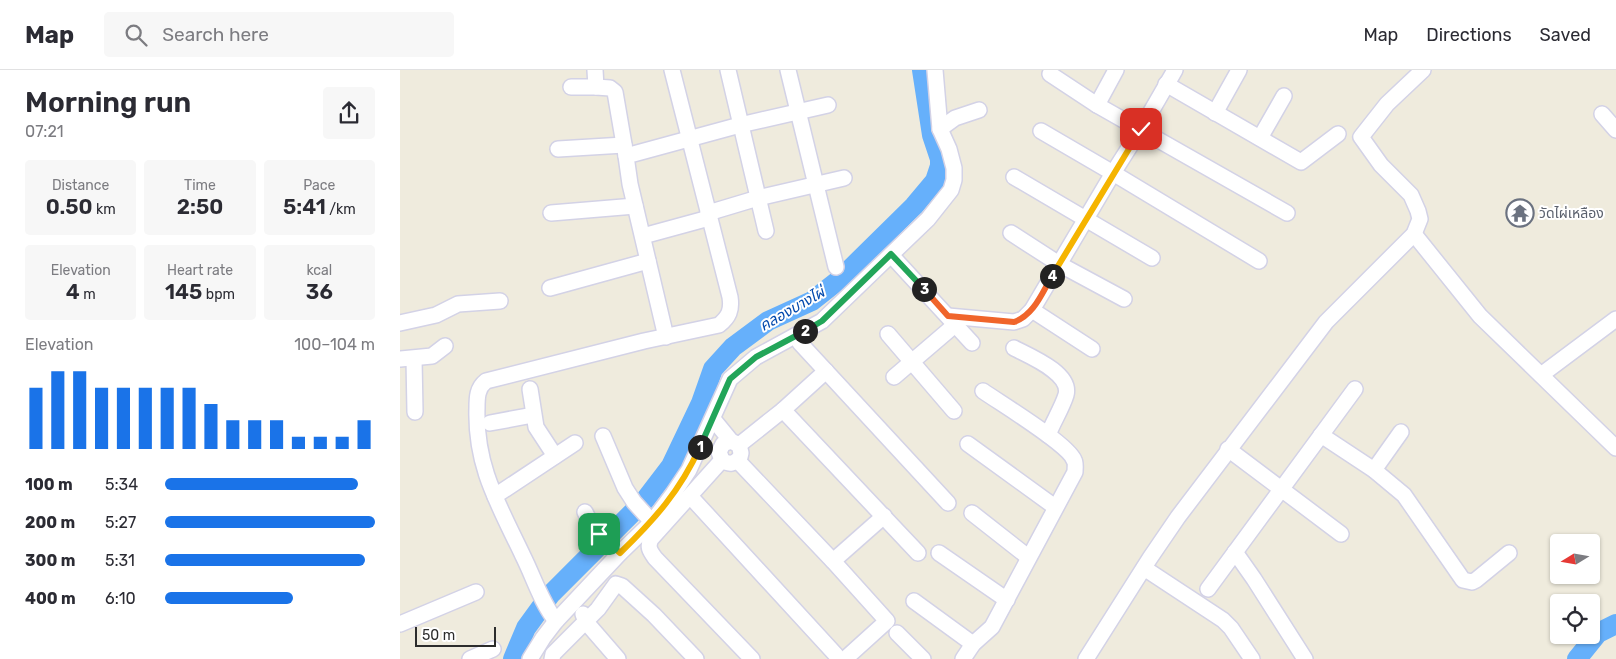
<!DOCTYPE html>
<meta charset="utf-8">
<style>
:root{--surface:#fff;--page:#f7f7f7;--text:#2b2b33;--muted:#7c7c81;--line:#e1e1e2;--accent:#1a73e8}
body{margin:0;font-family:Rubik,"Noto Sans Thai",sans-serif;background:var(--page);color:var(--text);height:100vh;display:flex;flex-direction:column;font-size:19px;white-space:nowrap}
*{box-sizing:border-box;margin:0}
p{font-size:16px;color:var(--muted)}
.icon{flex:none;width:28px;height:28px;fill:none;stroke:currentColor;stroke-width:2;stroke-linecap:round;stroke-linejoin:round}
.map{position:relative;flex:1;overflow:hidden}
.panel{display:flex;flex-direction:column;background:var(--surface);width:400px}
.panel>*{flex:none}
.needle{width:32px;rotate:259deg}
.tools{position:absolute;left:1150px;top:464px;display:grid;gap:10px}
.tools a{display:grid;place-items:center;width:50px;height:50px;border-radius:5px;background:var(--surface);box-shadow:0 1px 4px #0004;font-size:25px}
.scale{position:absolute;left:15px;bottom:12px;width:81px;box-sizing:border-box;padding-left:5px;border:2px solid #2c2c2c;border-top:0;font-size:14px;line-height:18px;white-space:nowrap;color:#2c2c2c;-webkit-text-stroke:4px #fff;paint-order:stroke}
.pin{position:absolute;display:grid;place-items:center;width:42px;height:42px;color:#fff;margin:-21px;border-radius:10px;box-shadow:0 2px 8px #0006}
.km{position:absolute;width:25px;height:25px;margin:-12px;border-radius:50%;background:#222;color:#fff;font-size:14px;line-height:25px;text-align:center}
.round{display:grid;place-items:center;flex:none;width:52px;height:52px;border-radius:5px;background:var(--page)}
.headline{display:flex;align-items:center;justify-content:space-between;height:85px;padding:0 25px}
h1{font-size:28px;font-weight:600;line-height:38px}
.figures{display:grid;grid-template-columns:repeat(3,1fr);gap:8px;height:85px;padding:5px 25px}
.figures div{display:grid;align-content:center;border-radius:5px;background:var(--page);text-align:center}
.figures b{font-size:21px;font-weight:600}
.figures small{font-size:14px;font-weight:400}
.figures p{font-size:14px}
.chart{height:140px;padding:10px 25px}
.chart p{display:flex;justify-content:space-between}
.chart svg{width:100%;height:90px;margin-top:5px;stroke:var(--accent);stroke-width:6}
ul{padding:0 25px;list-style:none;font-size:16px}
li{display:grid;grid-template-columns:80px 60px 1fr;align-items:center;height:38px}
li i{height:12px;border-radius:6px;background:var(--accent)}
header{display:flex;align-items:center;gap:30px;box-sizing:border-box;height:70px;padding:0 25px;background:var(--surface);border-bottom:1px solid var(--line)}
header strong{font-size:24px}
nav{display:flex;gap:28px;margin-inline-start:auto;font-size:18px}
.search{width:350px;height:45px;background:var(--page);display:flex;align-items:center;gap:12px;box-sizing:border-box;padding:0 18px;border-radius:5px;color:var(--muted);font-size:19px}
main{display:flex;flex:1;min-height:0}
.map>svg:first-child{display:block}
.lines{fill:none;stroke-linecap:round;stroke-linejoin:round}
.river{stroke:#66b0fb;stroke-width:20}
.minor-casing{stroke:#d3d2e6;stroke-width:18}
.minor{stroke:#fff;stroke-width:15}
.split-1-casing{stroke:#fff;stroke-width:10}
.split-2-casing{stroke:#fff;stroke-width:10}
.split-3-casing{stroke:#fff;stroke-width:10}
.split-4-casing{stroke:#fff;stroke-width:10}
.split-5-casing{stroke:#fff;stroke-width:10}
.split-1{stroke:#f5b400;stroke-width:6}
.split-2{stroke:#22a559;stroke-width:6}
.split-3{stroke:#22a559;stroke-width:6}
.split-4{stroke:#f0652b;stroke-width:6}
.split-5{stroke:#f5b400;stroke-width:6}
.labels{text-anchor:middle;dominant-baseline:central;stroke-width:4;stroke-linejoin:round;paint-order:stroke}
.worship-label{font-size:14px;fill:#5b616d;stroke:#fff;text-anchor:start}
.water-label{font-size:15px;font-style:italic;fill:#0048ac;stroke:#fff}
</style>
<header>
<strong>Map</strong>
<div class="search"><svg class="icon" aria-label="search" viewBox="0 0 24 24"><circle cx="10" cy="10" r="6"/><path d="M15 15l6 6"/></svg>Search here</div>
<nav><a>Map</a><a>Directions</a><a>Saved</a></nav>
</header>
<main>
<section class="panel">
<div class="headline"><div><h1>Morning run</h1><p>07:21</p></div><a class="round"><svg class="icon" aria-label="share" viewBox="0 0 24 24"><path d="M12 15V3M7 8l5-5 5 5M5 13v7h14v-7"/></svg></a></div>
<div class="figures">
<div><p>Distance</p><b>0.50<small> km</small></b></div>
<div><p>Time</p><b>2:50</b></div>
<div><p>Pace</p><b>5:41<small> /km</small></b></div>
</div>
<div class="figures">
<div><p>Elevation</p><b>4<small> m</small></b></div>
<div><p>Heart rate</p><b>145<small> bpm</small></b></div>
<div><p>kcal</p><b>36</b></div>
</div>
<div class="chart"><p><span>Elevation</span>100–104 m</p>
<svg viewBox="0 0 160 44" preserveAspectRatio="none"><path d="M5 44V14M15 44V6M25 44V6M35 44V14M45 44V14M55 44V14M65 44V14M75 44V14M85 44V22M95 44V30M105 44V30M115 44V30M125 44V38M135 44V38M145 44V38M155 44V30"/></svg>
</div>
<ul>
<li><b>100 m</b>5:34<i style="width:92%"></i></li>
<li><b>200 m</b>5:27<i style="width:100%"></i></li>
<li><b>300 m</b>5:31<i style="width:95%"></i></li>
<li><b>400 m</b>6:10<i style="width:61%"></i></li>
</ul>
</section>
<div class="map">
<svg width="1216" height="589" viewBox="0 0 1216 589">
<rect width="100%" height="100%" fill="#efebdd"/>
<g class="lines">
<g class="river">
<polyline points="113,589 126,558 150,525 245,430 271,396 301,333 313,299 333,277 368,251 412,231 440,209 514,136 535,111 540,96 540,89 532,65 522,0"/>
<polyline points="1177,589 1198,563 1216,554"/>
</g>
<g class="minor-casing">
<g id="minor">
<polyline points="195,0 196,17 210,18 215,22 226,86"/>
<polyline points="328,0 366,161"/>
<polyline points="388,0 436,197"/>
<polyline points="650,4 697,35 887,143"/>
<polyline points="766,14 901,92 938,64"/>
<polyline points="171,17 196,17"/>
<polyline points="697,35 716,0"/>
<polyline points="815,43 839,0"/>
<polyline points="1202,44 1216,60"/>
<polyline points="540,59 555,48 579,40"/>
<polyline points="641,61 713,103 859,191"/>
<polyline points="860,68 884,26"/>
<polyline points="158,79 224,75"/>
<polyline points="614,107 752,188"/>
<polyline points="151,143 235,136"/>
<polyline points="308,143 358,128 444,108"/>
<polyline points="611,163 659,194 724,229"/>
<polyline points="1014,164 1080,246 1216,378"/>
<polyline points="243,166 309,148"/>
<polyline points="491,185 572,273"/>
<polyline points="150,218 248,191"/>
<polyline points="632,240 692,279"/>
<polyline points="548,246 614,252 623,249 632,240 713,103 741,59 775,0"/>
<polyline points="0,253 36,245 58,234 100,231"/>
<polyline points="488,264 554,341"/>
<polyline points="266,267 230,114 226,86 340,55 428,35"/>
<polyline points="400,273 548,433"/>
<path d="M614 278C629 286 672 303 666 325 662 338 653 352 648 365"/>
<polyline points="0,289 32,286 45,276"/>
<polyline points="14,289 15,342"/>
<polyline points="1141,305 1216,249"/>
<polyline points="494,307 556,254"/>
<polyline points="130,319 136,357 155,386"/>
<polyline points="383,340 518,483"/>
<path d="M313 349 331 371 339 375 341 383 340 387C335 394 329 395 322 390L319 382 323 374 331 371"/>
<polyline points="90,353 133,345"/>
<polyline points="921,365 974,400 1004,425 1063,510 1072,512 1076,510 1109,483"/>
<polyline points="203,366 225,418 234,432 252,452"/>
<polyline points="568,374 655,437"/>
<polyline points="339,375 383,340 426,301"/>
<polyline points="828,379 941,464"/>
<path d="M322 390 251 469C247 477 250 481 255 488L352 589"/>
<polyline points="338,391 433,491 487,551 445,589"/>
<polyline points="974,400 1001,362"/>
<polyline points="95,426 175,373"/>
<polyline points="290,426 436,585"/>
<polyline points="185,442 193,458 220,483"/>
<polyline points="572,443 628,487"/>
<polyline points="835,482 854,509 905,589"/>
<polyline points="539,483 607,530"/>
<polyline points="433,491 484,446"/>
<polyline points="744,498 823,550 831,558 852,589"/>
<polyline points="808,519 955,319"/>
<polyline points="514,531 573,574"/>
<polyline points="183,544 186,552 218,589"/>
<path d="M156 551C141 532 134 508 123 486 99 435 75 397 77 338 77 328 77 318 86 311L244 271 319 255C329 247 332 240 330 227L272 0"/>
<polyline points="0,554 76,522"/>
<polyline points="497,563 523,589"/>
<polyline points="70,589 93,579"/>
<polyline points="130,589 143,568 156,551 220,483 252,452 273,424 289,400 330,309 356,287 422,251 528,149 551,120 554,110 554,98 549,79 540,59 535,0"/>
<polyline points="152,589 153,584 198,539 216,514 222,516 254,545 296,589"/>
<path d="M563 589 573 574 592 557 675 402C675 398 676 393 674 390 668 374 600 333 583 321"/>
<polyline points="686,589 750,488 778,447 926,252 1014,164 1020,149 1018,141 1011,125 981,95 961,67 987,34 1023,0"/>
</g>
</g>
<use href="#minor" class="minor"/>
</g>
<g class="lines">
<g class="split-1-casing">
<path id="split-1" d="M199 464 220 483C255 449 280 421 300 377"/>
</g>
<g class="split-2-casing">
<polyline id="split-2" points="300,377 330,309 356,287 405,261"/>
</g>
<g class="split-3-casing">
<polyline id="split-3" points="405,261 422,251 491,184 524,219"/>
</g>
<g class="split-4-casing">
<path id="split-4" d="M524 219 548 246 614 252C634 245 642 223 652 206"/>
</g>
<g class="split-5-casing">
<polyline id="split-5" points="652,206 741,59"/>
</g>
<use href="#split-1" class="split-1"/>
<use href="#split-2" class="split-2"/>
<use href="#split-3" class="split-3"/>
<use href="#split-4" class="split-4"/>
<use href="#split-5" class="split-5"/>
</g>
<defs>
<g id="temple-ring" transform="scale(1.4375)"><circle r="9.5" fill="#fff" stroke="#6b7280" stroke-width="1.5"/><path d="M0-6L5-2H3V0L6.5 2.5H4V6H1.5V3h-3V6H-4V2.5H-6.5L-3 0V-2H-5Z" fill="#6b7280"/></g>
</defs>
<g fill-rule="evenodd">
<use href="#temple-ring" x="1120" y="143"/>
</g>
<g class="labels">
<g class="worship-label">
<text x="1139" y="143">วัดไผ่เหลือง</text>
</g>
<g class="water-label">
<text transform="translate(392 239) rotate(-30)">คลองบางไผ่</text>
</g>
</g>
</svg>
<div class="tools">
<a><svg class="needle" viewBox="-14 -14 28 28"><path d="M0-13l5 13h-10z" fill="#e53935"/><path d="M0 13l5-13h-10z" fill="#7c7c81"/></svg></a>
<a><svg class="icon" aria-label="locate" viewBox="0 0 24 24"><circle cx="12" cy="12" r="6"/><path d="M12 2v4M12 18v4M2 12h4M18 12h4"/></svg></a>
</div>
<div class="scale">50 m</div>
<div class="pin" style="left:199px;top:464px;background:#1e9e55"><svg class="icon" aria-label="arrive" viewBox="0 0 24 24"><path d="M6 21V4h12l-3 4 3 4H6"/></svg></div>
<div class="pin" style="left:741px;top:59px;background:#d93025"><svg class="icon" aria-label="check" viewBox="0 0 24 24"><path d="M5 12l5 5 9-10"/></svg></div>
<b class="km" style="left:300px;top:377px">1</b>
<b class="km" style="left:405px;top:261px">2</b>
<b class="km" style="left:524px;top:219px">3</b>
<b class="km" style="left:652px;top:206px">4</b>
</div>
</main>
